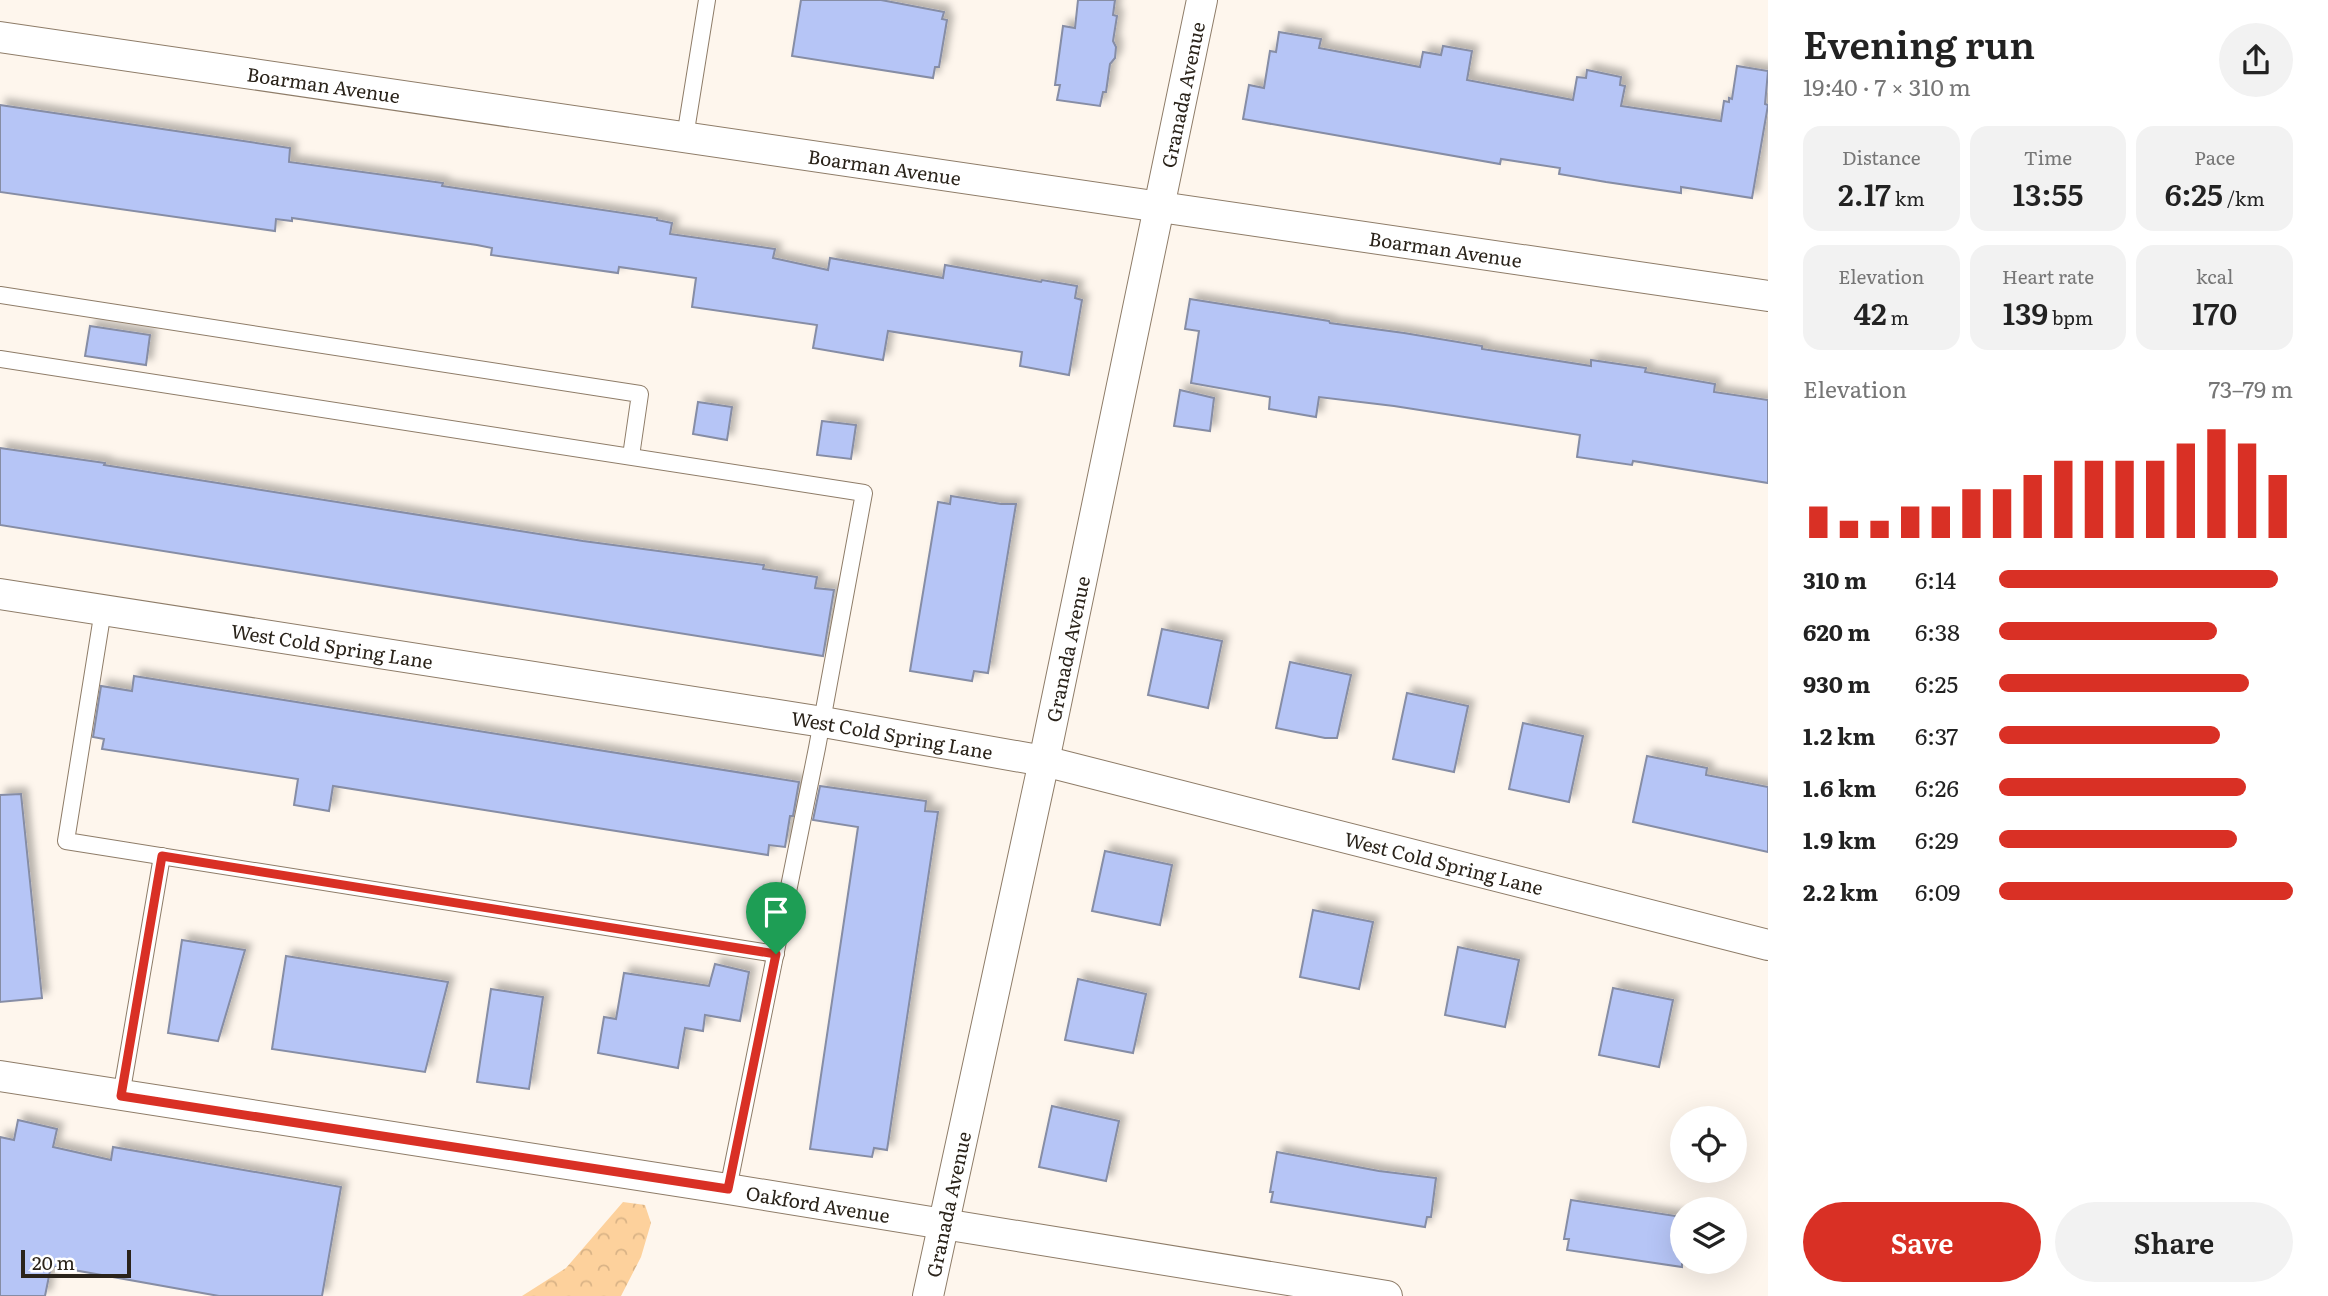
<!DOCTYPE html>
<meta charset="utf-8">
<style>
:root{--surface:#fff;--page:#f2f2f2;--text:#222;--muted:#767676;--accent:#d93025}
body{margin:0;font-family:Literata,serif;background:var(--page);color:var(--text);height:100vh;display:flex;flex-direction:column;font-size:26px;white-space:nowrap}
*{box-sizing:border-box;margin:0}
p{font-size:23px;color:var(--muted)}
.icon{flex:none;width:38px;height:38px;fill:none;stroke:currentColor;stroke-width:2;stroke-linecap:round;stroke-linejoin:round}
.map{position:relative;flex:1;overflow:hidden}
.drawer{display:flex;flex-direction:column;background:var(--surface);width:560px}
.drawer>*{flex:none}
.tools{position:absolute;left:1670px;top:1106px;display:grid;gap:14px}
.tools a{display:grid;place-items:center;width:77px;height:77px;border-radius:50%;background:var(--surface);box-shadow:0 7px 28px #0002;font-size:35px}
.scale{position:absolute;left:21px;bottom:18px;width:110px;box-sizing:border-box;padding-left:7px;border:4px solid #2a231a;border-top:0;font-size:19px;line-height:24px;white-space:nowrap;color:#2a231a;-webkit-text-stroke:5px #fff;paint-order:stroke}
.pin{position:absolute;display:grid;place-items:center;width:60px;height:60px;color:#fff;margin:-72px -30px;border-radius:50% 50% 50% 0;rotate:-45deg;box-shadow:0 0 7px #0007}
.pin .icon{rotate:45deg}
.round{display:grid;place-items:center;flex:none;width:74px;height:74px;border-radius:37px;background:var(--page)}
.headline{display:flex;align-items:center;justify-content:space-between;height:119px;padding:0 35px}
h1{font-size:38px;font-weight:600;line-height:52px}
.figures{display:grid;grid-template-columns:repeat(3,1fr);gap:10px;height:119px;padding:7px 35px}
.figures div{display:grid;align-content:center;border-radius:18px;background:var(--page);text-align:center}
.figures b{font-size:30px;font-weight:600}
.figures small{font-size:19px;font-weight:400}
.figures p{font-size:19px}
.chart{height:196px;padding:14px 35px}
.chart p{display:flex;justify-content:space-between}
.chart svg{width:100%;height:126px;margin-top:7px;stroke:var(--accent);stroke-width:6}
.primary-button{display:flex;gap:14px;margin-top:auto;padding:14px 35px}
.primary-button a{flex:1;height:80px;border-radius:42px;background:var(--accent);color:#fff;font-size:28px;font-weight:600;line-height:80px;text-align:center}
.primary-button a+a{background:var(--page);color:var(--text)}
ul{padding:0 35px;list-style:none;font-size:23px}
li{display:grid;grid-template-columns:112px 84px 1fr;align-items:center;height:52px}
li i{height:18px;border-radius:9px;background:var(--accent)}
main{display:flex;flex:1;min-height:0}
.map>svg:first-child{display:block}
.forest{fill:url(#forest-crowns)}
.building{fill:#b6c5f6;stroke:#868da5;stroke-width:2;filter:url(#shadow)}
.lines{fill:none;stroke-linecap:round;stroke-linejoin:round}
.service-casing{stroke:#8e7c68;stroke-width:18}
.minor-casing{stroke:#8e7c68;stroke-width:32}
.service{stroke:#fff;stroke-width:16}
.minor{stroke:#fff;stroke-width:30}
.route-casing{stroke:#fff;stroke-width:14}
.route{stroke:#d93025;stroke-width:9}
.labels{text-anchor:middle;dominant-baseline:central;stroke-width:7;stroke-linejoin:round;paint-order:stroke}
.street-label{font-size:19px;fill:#2a231a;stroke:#fff}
</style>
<main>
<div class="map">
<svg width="1768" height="1296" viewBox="0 0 1768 1296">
<defs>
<pattern id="forest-crowns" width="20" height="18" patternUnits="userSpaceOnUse" patternTransform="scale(1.75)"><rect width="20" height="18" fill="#fdd19c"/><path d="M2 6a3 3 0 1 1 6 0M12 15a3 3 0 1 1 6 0" fill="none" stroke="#d9b386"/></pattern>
<filter id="shadow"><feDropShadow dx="6" dy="-6" stdDeviation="3.5" flood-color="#0004"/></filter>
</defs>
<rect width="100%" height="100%" fill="#fef6ed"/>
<polygon class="forest" points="623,1202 645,1205 651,1223 641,1257 621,1296 522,1296 566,1268"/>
<g class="building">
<polygon points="801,0 881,0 944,12 942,19 947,20 939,67 935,67 933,78 792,56"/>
<polygon points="1078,0 1115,0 1113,15 1117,16 1113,41 1116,47 1115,58 1110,64 1106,92 1103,92 1100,106 1057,100 1060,85 1055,85 1063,26 1075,28"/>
<polygon points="1279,32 1321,39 1319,48 1420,67 1423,52 1441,55 1443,46 1472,51 1467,80 1573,100 1577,77 1586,78 1587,70 1621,77 1620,85 1625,86 1621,106 1721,121 1724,101 1729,102 1729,98 1732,99 1737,66 1768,71 1765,104 1768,105 1752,198 1681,187 1681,193 1606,182 1559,174 1560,168 1501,159 1500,164 1243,119 1249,85 1264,88 1270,51 1276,52"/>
<polygon points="0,105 290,148 289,162 443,183 442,186 657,218 657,220 672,223 670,234 775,249 773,258 828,270 830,258 943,278 945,265 1041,282 1042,280 1077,286 1075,298 1082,300 1069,375 1020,366 1022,352 888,331 883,360 813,348 817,325 692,307 696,278 619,267 618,273 491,255 492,248 477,245 292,218 292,221 276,219 275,231 0,192"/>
<polygon points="1190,299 1329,321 1330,323 1404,333 1482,346 1482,349 1591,366 1591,360 1646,368 1645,372 1715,384 1714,392 1768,400 1768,483 1633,461 1632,465 1577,457 1580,435 1394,406 1319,397 1316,417 1269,409 1270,397 1191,383 1199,331 1185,329"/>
<polygon points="90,326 150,335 146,365 85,356"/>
<polygon points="1180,390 1214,398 1210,431 1174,426"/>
<polygon points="698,402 732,407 727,440 693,434"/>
<polygon points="822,421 856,425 851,459 817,455"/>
<polygon points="0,448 105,463 104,465 583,541 764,565 763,569 817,577 815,588 834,590 823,656 0,525"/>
<polygon points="951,496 1001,504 1016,504 988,673 974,671 972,681 910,671 938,502 950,504"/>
<polygon points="1162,629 1222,641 1208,708 1148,695"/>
<polygon points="1290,662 1351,675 1337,738 1325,738 1276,728"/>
<polygon points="134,676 265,697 799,782 793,816 790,816 785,847 769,845 768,855 333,786 329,811 294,805 298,779 102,749 104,739 93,737 101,686 132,691"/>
<polygon points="1407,693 1468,706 1454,772 1393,759"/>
<polygon points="1523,723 1583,736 1569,802 1509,789"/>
<polygon points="1647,756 1707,768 1706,775 1768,787 1768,852 1633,822"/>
<polygon points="820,786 926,801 925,811 938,812 887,1150 874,1148 872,1157 810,1149 858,827 813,820"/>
<polygon points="21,794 42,998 0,1002 0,795"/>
<polygon points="1105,851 1172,865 1160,925 1092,911"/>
<polygon points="1313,910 1373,922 1359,989 1300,977"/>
<polygon points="182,940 245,950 218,1041 168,1033"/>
<polygon points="1458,947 1519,960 1505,1027 1445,1015"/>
<polygon points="286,956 448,982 425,1072 272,1049"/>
<polygon points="715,964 749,972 740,1021 705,1015 703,1031 685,1028 678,1068 598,1053 604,1017 616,1019 624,973 709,986"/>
<polygon points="1078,979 1146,994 1133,1053 1065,1040"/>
<polygon points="1613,988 1673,1000 1659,1067 1599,1055"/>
<polygon points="491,989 543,997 529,1089 477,1082"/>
<polygon points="1052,1106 1119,1121 1106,1181 1039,1167"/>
<polygon points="18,1120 57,1129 53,1147 111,1160 113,1147 341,1187 322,1296 219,1296 51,1266 45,1296 0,1296 0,1137 14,1140"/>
<polygon points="1277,1152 1379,1171 1436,1178 1431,1217 1427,1217 1425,1227 1271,1202 1273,1192 1270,1192"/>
<polygon points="1571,1200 1682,1217 1682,1267 1567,1250 1569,1239 1564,1239"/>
</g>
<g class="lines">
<g class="service-casing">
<g id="service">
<polyline points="685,137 707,0"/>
<polyline points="0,295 640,394 631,456"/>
<polyline points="0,359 864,493 817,748 728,1189"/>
<polyline points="103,610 66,841 776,954"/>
<polyline points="121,1096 162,856"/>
</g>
</g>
<g class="minor-casing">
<g id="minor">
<path id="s1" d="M0 37 1768 296"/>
<path id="s2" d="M0 594 823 722 1044 761 1768 945"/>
<path id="s3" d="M0 1076 728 1189 1387 1296"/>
<path id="s4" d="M928 1296 1044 761 1202 0"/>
</g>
</g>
<use href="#service" class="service"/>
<use href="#minor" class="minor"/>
</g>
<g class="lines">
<g class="route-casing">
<polygon id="route" points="162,856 776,954 728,1189 121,1096"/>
</g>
<use href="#route" class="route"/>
</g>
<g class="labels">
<g class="street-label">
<text stroke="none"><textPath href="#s1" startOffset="327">Boarman Avenue</textPath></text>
<text stroke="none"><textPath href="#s4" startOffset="1228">Granada Avenue</textPath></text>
<text stroke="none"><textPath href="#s1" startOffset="894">Boarman Avenue</textPath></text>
<text stroke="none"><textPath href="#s1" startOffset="1461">Boarman Avenue</textPath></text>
<text stroke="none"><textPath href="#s2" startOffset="336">West Cold Spring Lane</textPath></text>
<text stroke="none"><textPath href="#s4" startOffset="662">Granada Avenue</textPath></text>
<text stroke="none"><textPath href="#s2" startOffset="903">West Cold Spring Lane</textPath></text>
<text stroke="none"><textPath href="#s2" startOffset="1470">West Cold Spring Lane</textPath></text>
<text stroke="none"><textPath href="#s4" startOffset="94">Granada Avenue</textPath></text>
<text stroke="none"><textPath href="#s3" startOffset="828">Oakford Avenue</textPath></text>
</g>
</g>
</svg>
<div class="tools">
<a><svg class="icon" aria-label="locate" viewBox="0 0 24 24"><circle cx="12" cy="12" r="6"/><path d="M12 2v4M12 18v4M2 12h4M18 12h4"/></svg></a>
<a><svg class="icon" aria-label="layers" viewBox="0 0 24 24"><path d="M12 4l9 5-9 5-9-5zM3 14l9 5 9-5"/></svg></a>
</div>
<div class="scale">20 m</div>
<div class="pin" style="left:776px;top:954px;background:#1e9e55"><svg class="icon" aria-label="arrive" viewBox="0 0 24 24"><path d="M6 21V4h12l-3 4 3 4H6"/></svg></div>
</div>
<section class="drawer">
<div class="headline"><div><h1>Evening run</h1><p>19:40 · 7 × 310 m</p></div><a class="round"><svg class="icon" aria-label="share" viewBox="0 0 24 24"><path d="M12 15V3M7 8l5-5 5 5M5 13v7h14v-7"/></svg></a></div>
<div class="figures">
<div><p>Distance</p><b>2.17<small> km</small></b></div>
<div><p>Time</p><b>13:55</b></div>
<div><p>Pace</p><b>6:25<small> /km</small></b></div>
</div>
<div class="figures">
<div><p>Elevation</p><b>42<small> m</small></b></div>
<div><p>Heart rate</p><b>139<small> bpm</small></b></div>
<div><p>kcal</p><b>170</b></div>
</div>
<div class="chart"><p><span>Elevation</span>73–79 m</p>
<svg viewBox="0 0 160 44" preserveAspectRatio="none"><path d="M5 44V33M15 44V38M25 44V38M35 44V33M45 44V33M55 44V27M65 44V27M75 44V22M85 44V17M95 44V17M105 44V17M115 44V17M125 44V11M135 44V6M145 44V11M155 44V22"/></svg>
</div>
<ul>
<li><b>310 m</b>6:14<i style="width:95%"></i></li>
<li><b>620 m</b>6:38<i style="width:74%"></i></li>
<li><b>930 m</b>6:25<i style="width:85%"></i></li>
<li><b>1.2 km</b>6:37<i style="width:75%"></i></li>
<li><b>1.6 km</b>6:26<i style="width:84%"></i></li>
<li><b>1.9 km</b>6:29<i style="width:81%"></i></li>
<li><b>2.2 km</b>6:09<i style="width:100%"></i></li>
</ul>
<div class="primary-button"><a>Save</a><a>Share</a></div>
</section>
</main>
